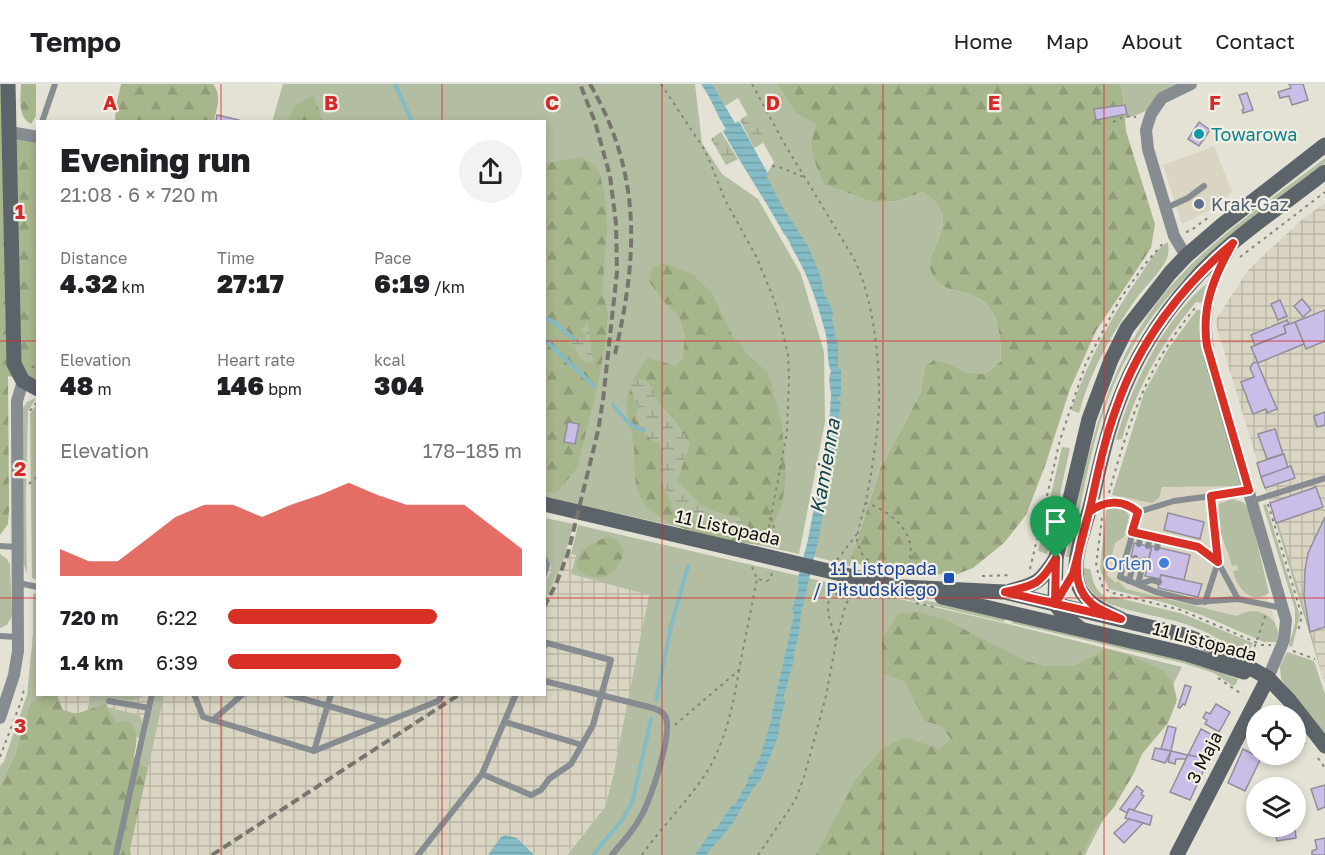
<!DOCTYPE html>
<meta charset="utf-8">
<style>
:root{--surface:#fff;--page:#f2f2f2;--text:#202124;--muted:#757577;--line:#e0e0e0;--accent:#d93025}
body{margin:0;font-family:"Golos Text",sans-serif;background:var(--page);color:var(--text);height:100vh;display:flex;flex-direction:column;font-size:22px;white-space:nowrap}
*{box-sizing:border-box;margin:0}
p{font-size:20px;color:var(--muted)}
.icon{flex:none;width:33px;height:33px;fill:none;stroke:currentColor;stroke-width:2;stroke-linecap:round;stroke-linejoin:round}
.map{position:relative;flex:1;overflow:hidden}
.panel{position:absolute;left:36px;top:36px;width:510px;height:576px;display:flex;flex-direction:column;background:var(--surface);border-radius:0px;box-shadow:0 3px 9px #0003}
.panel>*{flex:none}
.fabs{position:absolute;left:1246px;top:621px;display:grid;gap:12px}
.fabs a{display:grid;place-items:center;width:60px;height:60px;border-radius:50%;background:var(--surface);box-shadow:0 3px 9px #0003;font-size:30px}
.pin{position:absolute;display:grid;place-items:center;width:51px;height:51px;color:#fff;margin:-62px -26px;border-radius:50% 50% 50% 0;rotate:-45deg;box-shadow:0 0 6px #0007}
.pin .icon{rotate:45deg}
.round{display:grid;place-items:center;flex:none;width:63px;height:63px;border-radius:32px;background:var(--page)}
.overview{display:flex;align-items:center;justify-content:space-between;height:102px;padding:0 24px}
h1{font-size:33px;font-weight:800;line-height:45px}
.figures{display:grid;grid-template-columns:repeat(3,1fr);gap:9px;height:102px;padding:6px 24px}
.figures div{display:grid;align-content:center}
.figures b{font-size:26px;font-weight:800}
.figures small{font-size:16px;font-weight:400}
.figures p{font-size:16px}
.chart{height:168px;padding:12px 24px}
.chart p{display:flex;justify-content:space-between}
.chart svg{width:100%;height:108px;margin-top:6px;fill:var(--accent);opacity:.7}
ul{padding:0 24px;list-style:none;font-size:20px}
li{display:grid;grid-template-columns:96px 72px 1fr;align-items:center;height:45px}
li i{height:15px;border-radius:8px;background:var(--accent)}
header{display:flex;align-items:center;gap:36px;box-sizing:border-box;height:84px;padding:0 30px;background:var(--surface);border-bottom:2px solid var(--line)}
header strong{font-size:28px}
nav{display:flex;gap:33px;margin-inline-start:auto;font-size:21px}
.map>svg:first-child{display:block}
.built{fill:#dad5c2}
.industrial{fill:url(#industrial-grid)}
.green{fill:#b3bda2}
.forest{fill:url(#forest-firs)}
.wetland{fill:url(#wetland-marsh)}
.water{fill:url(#water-rules)}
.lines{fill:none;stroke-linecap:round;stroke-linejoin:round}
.stream{stroke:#84bbc5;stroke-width:4}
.building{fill:#cabde7;stroke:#918e99;stroke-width:1.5}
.path{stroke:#86847b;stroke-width:2;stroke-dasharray:3 4.5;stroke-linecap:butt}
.lane{stroke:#878c90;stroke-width:6}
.street{stroke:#878c90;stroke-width:12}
.secondary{stroke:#5d6469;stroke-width:15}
.rail{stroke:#77756d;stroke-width:4;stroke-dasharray:9 4.5;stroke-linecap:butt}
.secondary-bridge{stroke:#5d6469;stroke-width:15}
.route-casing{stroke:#fff;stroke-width:12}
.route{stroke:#d93025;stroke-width:8}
.grid{fill:none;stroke:#d62828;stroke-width:1.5;stroke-opacity:0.55}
.culture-dot{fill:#0f9aa8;stroke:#f2efe2;stroke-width:2}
.service-dot{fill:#5c6f8a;stroke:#f2efe2;stroke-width:2}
.shop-dot{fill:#3f7fe0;stroke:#f2efe2;stroke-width:2}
.transit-dot{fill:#1a4fb4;stroke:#f2efe2;stroke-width:2}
.labels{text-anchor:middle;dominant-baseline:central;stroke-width:4.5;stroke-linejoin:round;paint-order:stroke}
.culture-label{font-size:18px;fill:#0d838f;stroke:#f2efe2;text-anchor:start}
.service-label{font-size:18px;fill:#4e5e75;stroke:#f2efe2;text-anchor:start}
.street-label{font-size:18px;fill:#100f0b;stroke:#f2efe2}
.shop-label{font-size:18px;fill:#366cbe;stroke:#f2efe2;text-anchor:end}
.transit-label{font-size:18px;fill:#164399;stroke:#f2efe2;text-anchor:end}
.water-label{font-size:20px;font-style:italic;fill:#13464e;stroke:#f2efe2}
.grid-label{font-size:20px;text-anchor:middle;font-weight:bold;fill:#d62828;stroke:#f2efe2;stroke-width:4.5;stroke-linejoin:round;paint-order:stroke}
</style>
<header>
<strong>Tempo</strong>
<nav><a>Home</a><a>Map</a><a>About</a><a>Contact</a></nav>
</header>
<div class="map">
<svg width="1325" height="771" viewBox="0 0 1325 771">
<defs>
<pattern id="industrial-grid" width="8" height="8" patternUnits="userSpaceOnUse" patternTransform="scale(1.5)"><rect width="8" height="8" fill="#dad5c2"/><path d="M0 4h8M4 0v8" fill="none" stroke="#bab6a5"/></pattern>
<pattern id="forest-firs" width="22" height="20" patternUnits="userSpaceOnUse" patternTransform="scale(1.5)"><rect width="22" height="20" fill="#a8b68d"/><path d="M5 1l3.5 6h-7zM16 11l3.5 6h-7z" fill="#909b78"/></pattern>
<pattern id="wetland-marsh" width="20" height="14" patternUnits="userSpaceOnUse" patternTransform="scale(1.5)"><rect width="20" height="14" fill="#b3bda2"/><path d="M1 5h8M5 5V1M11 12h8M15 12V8" fill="none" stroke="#99a18a"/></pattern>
<pattern id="water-rules" width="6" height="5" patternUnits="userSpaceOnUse" patternTransform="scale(1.5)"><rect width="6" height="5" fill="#84bbc5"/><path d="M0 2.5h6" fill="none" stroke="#71a0a8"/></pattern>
</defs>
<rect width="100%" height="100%" fill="#e4e2d5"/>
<g class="built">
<polygon points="1214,62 1232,108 1214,124 1182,140 1163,81"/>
<polygon points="1118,395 1232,401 1276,540 1270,555 1183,519 1119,504 1105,491 1109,427"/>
</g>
<g class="industrial">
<polygon points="1325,119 1325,596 1309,548 1303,520 1276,440 1215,237 1249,185 1304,134"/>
<polygon points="545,462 576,471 571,490 649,510 631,613 605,723 566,771 113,771 139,654 65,636 52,611 544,610"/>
</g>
<g class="green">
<polygon points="283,0 695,0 702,59 722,90 758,115 801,190 824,268 825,338 799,470 545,413 544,38 272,38"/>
<path d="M711 0H777L796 28 817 40 853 109 876 119 898 117 923 108C969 138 919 166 932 190 940 203 949 205 962 208 998 215 1001 246 1001 277L985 290 965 288 949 279 934 276 925 282 920 310 880 385 856 457 850 482 812 472 838 289 813 180 766 100V91L774 78 738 14 725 22Z"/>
<path d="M1119 0H1178C1161 15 1147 31 1125 34L1122 4Z"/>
<path d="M1325 74V79C1235 148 1151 202 1109 313 1089 364 1082 420 1070 473H1066C1086 374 1106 269 1179 193 1220 149 1277 111 1325 74Z"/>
<path d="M1168 158C1169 164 1169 170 1166 176 1159 191 1144 203 1135 216 1111 251 1090 288 1079 329L1071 326C1088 277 1111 232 1141 190 1148 179 1157 164 1168 158Z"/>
<path d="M1206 200 1202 219 1196 218C1161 259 1137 304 1122 355L1116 356C1131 302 1163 237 1206 200Z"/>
<polygon points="1197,226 1201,226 1200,238 1241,402 1162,403 1159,414 1152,419 1112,411 1144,309 1168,265"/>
<polygon points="36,314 28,327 26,415 27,490 23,478 21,327 27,318"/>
<polygon points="37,320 37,496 32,494 30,330"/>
<polygon points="1062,363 1070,364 1047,470 1038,467"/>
<path d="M1232 415 1243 418 1249 424 1269 509C1251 521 1237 504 1233 487L1238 486 1237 481 1232 482C1228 464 1212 436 1219 420Z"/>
<polygon points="1270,419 1276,438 1278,438 1306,530 1325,601"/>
<polygon points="1266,420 1300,532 1292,563 1289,562 1295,539 1295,525 1263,421"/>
<path d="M1115 423 1125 425 1129 432 1124 453 1115 459 1107 491 1116 499 1118 497 1126 505 1237 532C1257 519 1282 534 1278 558H1264L1204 532 1166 519 1109 505 1100 486 1106 426Z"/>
<polygon points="545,434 574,440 563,477 545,517 545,498 551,488 551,481 545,469"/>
<polygon points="578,441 1008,540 1182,583 1085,771 567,771 605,723 613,692 649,511 571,490 576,471 571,470"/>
<polygon points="0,470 7,475 10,481 12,532 7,541 0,544"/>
<path d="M1083 484 1090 485C1093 497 1096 510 1109 514L1111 512 1183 530 1253 559 1247 572C1227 560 1208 547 1185 540 1162 532 1119 527 1100 515 1088 507 1084 497 1083 484Z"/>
<polygon points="878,505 1005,535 1004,538 887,511 877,507"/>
<polygon points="37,508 38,610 45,611 30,619 15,670 0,702 0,682 4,677 27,611 33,550 33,510"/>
<polygon points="1012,536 1185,575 1238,595 1236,600 1233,602 1214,589 1183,579 1012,539"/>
<polygon points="1287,568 1314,577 1325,610 1325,651 1281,595 1280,582"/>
<path d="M91 611H145L133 617 109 614 107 623 139 631C144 638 144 647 139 653L84 640Z"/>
<polygon points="155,611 164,611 148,684 140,679"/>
</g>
<g class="forest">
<polygon points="0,0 7,0 9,48 37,55 38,297 8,292 9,425 8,440 0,451"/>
<path d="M21 0H36V32L31 40C17 33 21 13 21 0Z"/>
<path d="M121 0H213C222 11 217 24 214 37H115L116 22Z"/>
<path d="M777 0H1119L1122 4 1126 47 1155 140 1151 164 1096 247 1070 305 1045 382 1026 431 1004 459 973 484 955 491 894 488 861 481 851 474 880 385 920 310 925 282 934 276 949 279 965 288 985 290 1001 277C1001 246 998 215 962 208 949 205 939 203 932 190 919 166 969 138 923 108L898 117 876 119 824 100 816 81 811 61 816 40 796 29Z"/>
<polygon points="313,11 323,37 287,37 295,22"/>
<polygon points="581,73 596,82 600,90 606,119 607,146 602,207 608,230 605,261 596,309 577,384 558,407 544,409 544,80"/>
<path d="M663 179 692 190 712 209 732 251 743 262 746 269 768 289 782 341 786 394 782 420 766 461C733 460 652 445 639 410 632 393 636 373 633 355 631 346 628 337 627 328 624 308 637 287 648 273L675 282 683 275 685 251 679 232 662 216 649 197 652 184Z"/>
<path d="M609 453 618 457 624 466C621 483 611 496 592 493 588 492 582 490 579 487 567 470 596 456 609 453Z"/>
<polygon points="917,528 946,536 1026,577 1046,582 1074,582 1107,565 1131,572 1163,586 1173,598 1177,616 1168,639 1142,670 1134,689 1114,723 1093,748 1082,771 816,771 856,695 883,664 904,653 940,665 951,655 941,642 925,637 904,597 883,590 882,556 898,530"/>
<path d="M45 611H57L63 626 76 630 105 620 116 639 123 637 130 638C139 649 137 658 134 672L140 679 148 684 130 765 131 771H0V702L15 670 30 619Z"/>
</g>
<g class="wetland">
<polygon points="750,29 766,57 754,64 740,36"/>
<polygon points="721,48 738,75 726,81 711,55"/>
<path d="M587 238C589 244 592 270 593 279 581 279 578 272 575 262L569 260V257L577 253 584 255 585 258 586 253 582 246Z"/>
<path d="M642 295 649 299 660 321 675 336 690 360 677 397 701 422 725 431 739 433 744 441C733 450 725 442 712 440 696 438 687 436 674 428L661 395 662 366 659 359C647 357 642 344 635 334L639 321 634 314 630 301 636 296Z"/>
</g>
<g class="water">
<path d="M701 0H712L735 39 739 37 768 90 767 93 783 124 808 162 821 194 824 209 833 227 832 236 836 250 834 251 838 260V284L841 286V310L838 314 841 320C838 327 841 340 835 347L837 355 819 452 801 530 798 555 794 568V576L783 615 785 618 780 636 778 653 760 697C753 702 742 724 736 734 728 747 716 759 706 771H695L712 746 716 745 731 722 735 720 747 699 749 691 752 690 756 680 760 674 772 634V629L794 531 792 525 798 507V494L808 456 819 396 824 375 825 350 829 342 831 311 829 294 831 287C827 280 828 261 826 251 818 221 809 192 793 166 790 160 789 155 784 150 765 115 743 84 723 47L726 45C716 30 712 15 701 0Z"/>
<polygon points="505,751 517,754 534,771 488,771 501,753"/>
</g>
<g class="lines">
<g class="stream">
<polyline points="395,0 412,38"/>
<polyline points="544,233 556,240 574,255"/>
<polyline points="544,255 594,302"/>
<path d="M613 321C621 330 631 345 644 346"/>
<polyline points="656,616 671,542 688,482"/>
<polyline points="593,771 622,736 632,719 651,635"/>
</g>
</g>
<g class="building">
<polygon points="1289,0 1303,0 1308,16 1292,21 1289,12 1280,14 1278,8 1291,4"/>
<polygon points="1247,9 1253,26 1243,29 1242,26 1244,25 1239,11"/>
<polygon points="1125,21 1127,30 1096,36 1094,25"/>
<polygon points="217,31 239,36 238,38 216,37"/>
<polygon points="1199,38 1210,46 1199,62 1188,55"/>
<polygon points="1302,215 1311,226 1303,233 1294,222"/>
<polygon points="1280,216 1287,232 1278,236 1271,220"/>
<polygon points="1325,226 1325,257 1306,265 1295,238"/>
<polygon points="1287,236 1289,240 1284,242 1286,249 1255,261 1251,251"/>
<polygon points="1295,238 1304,260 1258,279 1251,263 1286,249 1284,242"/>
<polygon points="1257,278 1277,325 1267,329 1266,325 1253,330 1241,298 1254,293 1250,284 1253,279"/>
<polygon points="1325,328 1325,341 1317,343 1314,332"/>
<polygon points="568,338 579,340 575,360 564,358"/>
<polygon points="1275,345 1283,370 1267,375 1258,350"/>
<polygon points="1284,370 1288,384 1261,393 1257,379"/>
<polygon points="1291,382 1295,394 1265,404 1261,393"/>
<polygon points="1316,403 1323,423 1276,439 1270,419"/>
<polygon points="1168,429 1204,438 1200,455 1164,446"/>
<polygon points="1325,433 1325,543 1310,548 1304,513 1305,486 1308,469"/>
<polygon points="1134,459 1152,463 1148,477 1131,473"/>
<polygon points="1152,462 1190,471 1184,496 1161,491 1160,495 1145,492"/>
<polygon points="1161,491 1202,500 1198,513 1158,504"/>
<polygon points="1185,601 1191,603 1185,621 1183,620 1180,624 1178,623"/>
<polygon points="1216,620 1230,628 1219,648 1205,640 1207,636 1203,634 1206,628 1210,630"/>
<polygon points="1168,642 1176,644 1171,667 1161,665"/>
<polygon points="1256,643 1257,660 1256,662 1247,656"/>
<polygon points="1201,645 1220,655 1209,675 1188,671"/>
<polygon points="1155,664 1171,667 1165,679 1152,675"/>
<polygon points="1243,665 1261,674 1245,707 1228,699"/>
<polygon points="1171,667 1188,671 1186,675 1176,675 1175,680 1168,678"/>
<polygon points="1188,671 1209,675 1190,716 1170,708"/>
<polygon points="1325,701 1325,723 1318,726 1311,705"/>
<polygon points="1137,702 1143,707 1141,710 1144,712 1134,726 1129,725 1127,729 1120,725"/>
<polygon points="1129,725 1152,732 1150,741 1125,734"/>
<polygon points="1129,735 1143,739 1124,759 1114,749"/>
<polygon points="1295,745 1296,754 1277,757 1275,746"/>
<polygon points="1325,754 1325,771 1312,771 1312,767 1317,765 1315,756"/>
</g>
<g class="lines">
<g class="path">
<polyline points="661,0 704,65 710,78 725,116 756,172 775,218 788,270 789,294 787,348 769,443 763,459"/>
<path d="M752 0 784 59 853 173C876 217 883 299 877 348 874 372 870 398 865 421 862 433 858 445 857 457L862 470 875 483"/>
<polyline points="1113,38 1125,32 1136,33"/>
<path d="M772 82C785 83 794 91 806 93"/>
<polyline points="1186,148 1190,147 1209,133"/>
<polyline points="1240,173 1325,108"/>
<polyline points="32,282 38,288"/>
<polyline points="30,327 38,317"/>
<polyline points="29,400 38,392"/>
<path d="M1109 409C1129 337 1147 281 1196 223"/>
<path d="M865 419C883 423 907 441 910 460 912 470 909 480 907 489"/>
<polyline points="1268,420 1302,532 1298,547"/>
<polyline points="771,434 779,460"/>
<polyline points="1102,434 1096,482 1103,504 1113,509 1181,526 1262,561 1271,561"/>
<polyline points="837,476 857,450"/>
<polyline points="752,483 757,495 767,497 770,495 773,486"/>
<polyline points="1030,485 1060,356 1086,279 1120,215 1145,180 1165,157"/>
<polyline points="982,492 1012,491"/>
<polyline points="835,501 837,513 848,515"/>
<polyline points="829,502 828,529 836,557"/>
<polyline points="916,519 934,523"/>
<polyline points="1293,567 1315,575"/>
<polyline points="1252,570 1266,530"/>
<polyline points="1218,594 1243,611"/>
<polyline points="675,641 739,586 757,495"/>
<polyline points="1296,655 1307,661"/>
<polyline points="0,673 23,612 24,602"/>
<polyline points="1318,674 1325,684"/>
<path d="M642 771C664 739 693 713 712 679 727 650 734 617 739 586"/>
<polyline points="758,771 795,717 804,693 826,612 837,553 846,520 851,512 858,508"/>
</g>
<g class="lane">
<polyline points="42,38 55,0"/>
<polyline points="1166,124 1188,114 1204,102"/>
<polyline points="1252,417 1325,394"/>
<path d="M1092 425C1108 415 1124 417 1138 428"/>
<polyline points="1133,448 1138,428 1174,417 1249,407"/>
<polyline points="1139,460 1141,450"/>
<polyline points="0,462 17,463"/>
<polyline points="1148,462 1151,452"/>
<polyline points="1157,464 1159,454"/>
<polyline points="544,474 547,481 544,491"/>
<polyline points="1129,497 1135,474"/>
<polyline points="18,499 38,503"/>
<polyline points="1138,500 1144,476"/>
<polyline points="1139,500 1152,496 1159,498"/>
<polyline points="1238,515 1218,478 1198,463 1133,448 1120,493 1156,508 1196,518 1238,515 1282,524"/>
<polyline points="1205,518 1218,478 1211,412"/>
<polyline points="0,552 17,553"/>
<path d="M544 597 649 623C655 625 662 626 665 632 674 647 650 719 640 734 633 748 621 759 612 771"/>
<polyline points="194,610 203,633 314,667 438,617 443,610"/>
<polyline points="286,610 385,638"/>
<polyline points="109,617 149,624"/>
<polyline points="213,636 243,610"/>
<polyline points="505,638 582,661"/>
<polyline points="314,667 331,610"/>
<polyline points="482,690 531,711 541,706 549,695 571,680 593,641 611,576 547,559 544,563"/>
<polyline points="116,771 152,610"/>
<polyline points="418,771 482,690 516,610"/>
</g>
<g class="street">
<polyline points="10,48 38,53"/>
<path d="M1230 165C1209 199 1200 234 1210 274L1286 536 1284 556 1268 594"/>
<polyline points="1186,172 1174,152 1148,65 1146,46 1151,30 1162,14 1191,0"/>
<polyline points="0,634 14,591 18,567 17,317 23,297"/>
</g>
<g class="secondary">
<polyline points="8,0 14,280 23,297 38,305"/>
<polyline points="544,420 757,470"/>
<polyline points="841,490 912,506"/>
<polyline points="903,503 1004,508 1184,551 1210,561 1268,594 1290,617 1325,662"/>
<path d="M1010 507C1037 500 1041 498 1056 474"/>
<polyline points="942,513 1187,570 1244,588"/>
<path d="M1121 535C1105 527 1087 521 1079 503 1070 479 1083 450 1089 427 1098 392 1104 356 1117 322 1133 277 1160 233 1192 198 1227 157 1282 122 1325 88"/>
<polyline points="1081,545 1065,533 1055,520 1056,474 1089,335 1111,276 1127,244 1170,189 1186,172 1222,141 1325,61"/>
<polyline points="1177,771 1268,594"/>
</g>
<g class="rail">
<path d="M590 0C642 91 638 171 615 270"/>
<polyline points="544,523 556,500 568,469 598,347 603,316 617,188 616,139 610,92 595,38 580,0"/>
<polyline points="212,771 460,610"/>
</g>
<polyline class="secondary-bridge" points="757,470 841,490"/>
</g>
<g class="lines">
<g class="route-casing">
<path id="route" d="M1056 474 1055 520 1073 490 1089 428C1105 416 1122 415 1138 428L1132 448 1198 463 1218 478 1211 412 1249 406 1207 262C1201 223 1214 192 1233 159 1182 202 1139 258 1117 322 1105 354 1098 387 1091 420L1089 428C1081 458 1063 501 1096 523 1104 528 1113 531 1121 535L1005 508C1035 501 1039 502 1056 474"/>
</g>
<use href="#route" class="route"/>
</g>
<path class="grid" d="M221 0V38M442 0V38M662 0V771M883 0V771M1104 0V771M0 257H38M544 257H1325M0 514H38M544 514H1325M221 610V771M442 610V771"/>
<circle class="culture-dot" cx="1199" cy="50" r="6"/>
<circle class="service-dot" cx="1199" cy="120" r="6"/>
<circle class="shop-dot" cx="1164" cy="479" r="6"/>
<rect class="transit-dot" x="943" y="488" width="12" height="12" rx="3"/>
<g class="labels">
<g class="culture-label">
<text x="1211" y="50">Towarowa</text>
</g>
<g class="service-label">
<text x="1211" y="120">Krak-Gaz</text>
</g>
<g class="street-label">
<text transform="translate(728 443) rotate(13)">11 Listopada</text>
<text transform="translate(1205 557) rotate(15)">11 Listopada</text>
<text transform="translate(1204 673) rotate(-63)">3 Maja</text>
</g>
<g class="shop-label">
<text x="1152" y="479">Orlen</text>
</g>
<g class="transit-label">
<text x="937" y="484">11 Listopada<tspan x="937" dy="21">/ Piłsudskiego</tspan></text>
</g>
<g class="water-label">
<text transform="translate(824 382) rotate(-80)">Kamienna</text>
</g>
</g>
<g class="grid-label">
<text x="110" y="26">A</text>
<text x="331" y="26">B</text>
<text x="552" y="26">C</text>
<text x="773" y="26">D</text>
<text x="994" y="26">E</text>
<text x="1215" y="26">F</text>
<text x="20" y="135">1</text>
<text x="20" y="392">2</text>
<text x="20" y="649">3</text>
</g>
</svg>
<div class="fabs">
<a><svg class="icon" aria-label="locate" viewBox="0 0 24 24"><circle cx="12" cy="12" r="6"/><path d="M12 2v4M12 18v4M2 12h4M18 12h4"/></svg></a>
<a><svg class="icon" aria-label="layers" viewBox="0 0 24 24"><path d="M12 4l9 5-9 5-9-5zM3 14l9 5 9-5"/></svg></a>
</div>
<div class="pin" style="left:1056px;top:474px;background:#1e9e55"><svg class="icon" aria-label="arrive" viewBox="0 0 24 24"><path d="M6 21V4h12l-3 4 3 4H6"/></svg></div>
<section class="panel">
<div class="overview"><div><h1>Evening run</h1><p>21:08 · 6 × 720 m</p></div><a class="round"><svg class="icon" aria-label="share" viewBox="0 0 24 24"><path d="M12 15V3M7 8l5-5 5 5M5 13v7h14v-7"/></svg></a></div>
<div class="figures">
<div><p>Distance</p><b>4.32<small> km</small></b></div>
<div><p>Time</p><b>27:17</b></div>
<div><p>Pace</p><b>6:19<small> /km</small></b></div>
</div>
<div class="figures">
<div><p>Elevation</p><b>48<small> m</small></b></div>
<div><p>Heart rate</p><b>146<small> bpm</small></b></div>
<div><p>kcal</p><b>304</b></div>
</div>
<div class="chart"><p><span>Elevation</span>178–185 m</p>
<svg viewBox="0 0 160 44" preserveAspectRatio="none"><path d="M0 44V33L10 38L20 38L30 29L40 20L50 15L60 15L70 20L80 15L90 11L100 6L110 11L120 15L130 15L140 15L150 24L160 33V44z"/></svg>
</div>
<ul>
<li><b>720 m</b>6:22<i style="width:71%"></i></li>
<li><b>1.4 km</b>6:39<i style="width:59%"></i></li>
</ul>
</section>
</div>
